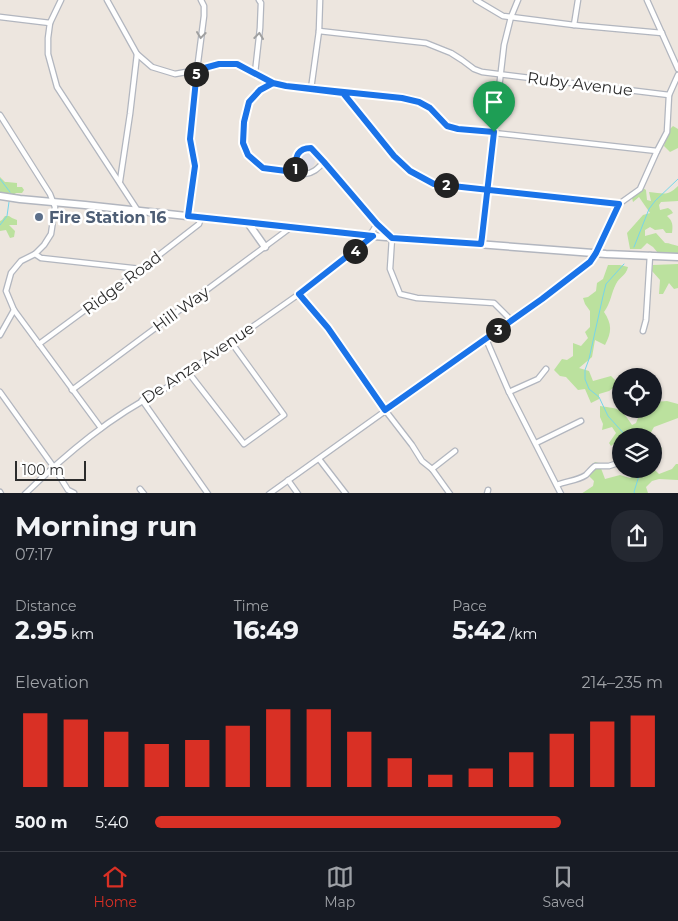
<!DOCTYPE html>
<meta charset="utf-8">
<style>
:root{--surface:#171b24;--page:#242831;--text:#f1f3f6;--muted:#9ea1a6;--line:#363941;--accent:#d93025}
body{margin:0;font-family:Montserrat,sans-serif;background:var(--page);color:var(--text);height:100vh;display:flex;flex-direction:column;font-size:19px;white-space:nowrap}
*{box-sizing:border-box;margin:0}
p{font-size:16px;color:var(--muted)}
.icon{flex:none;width:28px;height:28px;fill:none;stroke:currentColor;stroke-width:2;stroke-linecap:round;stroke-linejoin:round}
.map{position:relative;height:493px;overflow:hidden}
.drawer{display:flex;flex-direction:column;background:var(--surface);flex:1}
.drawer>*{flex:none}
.controls{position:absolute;left:612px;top:368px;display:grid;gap:10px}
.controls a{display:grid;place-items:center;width:50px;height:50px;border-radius:50%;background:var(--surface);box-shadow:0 1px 4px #0004;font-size:25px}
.scale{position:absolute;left:15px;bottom:12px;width:71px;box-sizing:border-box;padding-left:5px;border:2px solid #2c2c2c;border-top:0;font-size:14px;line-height:18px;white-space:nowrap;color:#2c2c2c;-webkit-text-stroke:4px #fff;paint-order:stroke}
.pin{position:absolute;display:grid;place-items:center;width:42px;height:42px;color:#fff;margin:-51px -21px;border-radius:50% 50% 50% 0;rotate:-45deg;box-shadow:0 0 5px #0007}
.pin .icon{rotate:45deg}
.km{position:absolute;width:25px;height:25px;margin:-12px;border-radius:50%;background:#222;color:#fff;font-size:14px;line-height:25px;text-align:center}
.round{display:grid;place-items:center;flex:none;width:52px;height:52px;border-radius:20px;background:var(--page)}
.overview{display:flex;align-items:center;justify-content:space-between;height:85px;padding:0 15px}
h1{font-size:28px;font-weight:700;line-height:38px}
.figures{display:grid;grid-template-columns:repeat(3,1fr);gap:8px;height:85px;padding:5px 15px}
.figures div{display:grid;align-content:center}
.figures b{font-size:25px;font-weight:700}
.figures small{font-size:14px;font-weight:400}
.figures p{font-size:14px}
.chart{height:140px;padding:10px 15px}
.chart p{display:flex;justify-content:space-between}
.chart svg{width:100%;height:90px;margin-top:5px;stroke:var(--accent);stroke-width:6}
ul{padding:0 15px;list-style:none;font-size:16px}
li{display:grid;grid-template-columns:80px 60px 1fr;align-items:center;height:38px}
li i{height:12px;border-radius:6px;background:var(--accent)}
.menu{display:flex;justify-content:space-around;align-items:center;height:70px;border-top:1px solid var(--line);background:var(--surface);font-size:14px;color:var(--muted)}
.menu a{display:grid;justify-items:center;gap:2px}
.menu .current{color:var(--accent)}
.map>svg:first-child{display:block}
.industrial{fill:#e0dfe6}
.green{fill:#bbe19e}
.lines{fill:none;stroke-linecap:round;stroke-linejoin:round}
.stream{stroke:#77d5ea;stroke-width:1}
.minor-casing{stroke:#b2b6bf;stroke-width:7}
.secondary-casing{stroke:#b2b6bf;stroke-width:9}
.minor{stroke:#fff;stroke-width:4.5}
.secondary{stroke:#fff;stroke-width:6}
.oneway{stroke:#a0a0a0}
.route-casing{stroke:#fff;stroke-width:10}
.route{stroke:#1a73e8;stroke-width:6}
.service-dot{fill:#5c6f8a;stroke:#fff;stroke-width:2}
.labels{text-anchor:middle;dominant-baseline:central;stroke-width:5;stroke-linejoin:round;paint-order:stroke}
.street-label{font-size:16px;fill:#2c2c2c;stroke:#fff}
.service-label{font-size:16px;font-weight:bold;fill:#4e5e75;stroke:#fff;text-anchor:start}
</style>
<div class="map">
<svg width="678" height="494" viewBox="0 0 678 494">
<rect width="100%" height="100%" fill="#ede6df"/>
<circle class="industrial" cx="307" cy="161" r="8"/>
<g class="green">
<polygon points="673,126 678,129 678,148 670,152 664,146 668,131"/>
<polygon points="0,177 5,182 7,182 17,183 17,187 22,187 24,190 22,193 16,193 13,195 0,194"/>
<path d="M678 186V201L661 202 659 205 660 210 668 208 671 210 673 213 667 216C673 221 673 226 672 233H666L663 229 655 230 650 227 645 230V236L656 233 665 243C670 243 673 245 678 246V255L668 253H658L653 247 647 243 641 249H630L627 233 643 215 650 213 639 197 633 202 632 198 634 195 643 188 646 190 647 200 651 201 649 192C663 193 667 197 678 186Z"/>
<polygon points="5,216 9,216 12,218 17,220 17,225 9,225 15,231 14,237 10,238 6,230 0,231 0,221 2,220"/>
<polygon points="678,264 678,288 674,289 669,283 663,294 659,294 660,280 652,271 653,265"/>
<path d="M608 265H620L628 267C626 276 619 277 616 284 611 293 611 303 604 312 612 324 612 332 605 345L595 340 592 357 579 368 589 371 593 381 611 376 619 384 609 391 599 394V399L591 403 585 389 578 390 566 377 560 376 554 370 562 359 567 360 573 356V343L581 346 588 338 585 332 590 327V311L585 304 583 298 588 297 596 291 597 283 603 279Z"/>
<path d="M667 401 678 404V418L654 427 649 436H621V438L611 446 609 443 616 433 612 427 602 430 603 424 600 417V406C620 409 621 408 632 425L636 423 638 418 635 413 628 409H654V402Z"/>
<polygon points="654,443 657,444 662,448 660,456 654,469 659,474 672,469 676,464 678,464 678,480 659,479 652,481 646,487 648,493 581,494 593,486 594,481 589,476 589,469 595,462 599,463 605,479 620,475 630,478 635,469 654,469"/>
</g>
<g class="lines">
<g class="stream">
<polyline points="0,179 10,192"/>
<polyline points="0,225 7,216 9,202"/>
<polyline points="634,247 649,209 655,201 678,179"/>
<polyline points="624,264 606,284 603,296 589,359 585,370 585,379 589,389 599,397 608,416 626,436"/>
<polyline points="635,494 634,492 641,469"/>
</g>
<g class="minor-casing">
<g id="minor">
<polyline points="61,0 50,23 48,38 48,54 57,87 138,211"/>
<polyline points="107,0 137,54 130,114 120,181"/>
<polyline points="476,0 503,16 574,25 662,33"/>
<polyline points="647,0 678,69"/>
<polyline points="0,17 50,23"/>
<polyline points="574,25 578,0"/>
<polyline points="319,31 426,43 451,53 462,60 474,69 482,72 669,95"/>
<polyline points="137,54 152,67 175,74 197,70 219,64 237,64 273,83 286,86 402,98 419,102 430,108 447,126 458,129 657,151"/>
<polyline points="255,73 260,28 261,3 259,0"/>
<path d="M273 83 260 90 249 102 244 122 243 143 248 155 263 167 305 174C314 173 318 168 324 162L377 224 392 238 390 269 400 294 417 298 494 303 511 320"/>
<polyline points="311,89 319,31 320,0"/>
<polyline points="343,93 395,156 410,171 434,184 619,204"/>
<polyline points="0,115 50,194 55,207 51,234 44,245 35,254 21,261 11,273 6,291 14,310 101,428"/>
<path d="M294 172C295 164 295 151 305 149 308 148 311 148 313 150 317 152 321 158 324 162"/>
<polyline points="188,216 195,166 190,139 197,70 204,16 204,6 201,0"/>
<polyline points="367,236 372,232 377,224"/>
<polyline points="481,244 504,45 511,17 518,0"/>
<polyline points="35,254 41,258 141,269"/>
<polyline points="299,294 328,328 385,410 412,445 422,461 432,469 450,494"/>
<polyline points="643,331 646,320 650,255"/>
<polyline points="0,335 14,310"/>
<polyline points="486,339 509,392 561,494"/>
<polyline points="39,344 141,269 199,224 201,218"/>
<polyline points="188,372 244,444 284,415 231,342"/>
<polyline points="72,390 290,228"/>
<polyline points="0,392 53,466 68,490 74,493"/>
<polyline points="509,392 538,379 546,369"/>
<polyline points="142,400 208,494"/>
<polyline points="536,443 581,421"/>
<polyline points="319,459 346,494"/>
<polyline points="432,469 455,451"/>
<polyline points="288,480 298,494"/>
<path d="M557 485C566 481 577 481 586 475 589 472 592 468 595 466H609L615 464"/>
<polyline points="140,489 144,494"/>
<polyline points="0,492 1,494"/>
<path d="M25 494C67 453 111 416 163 390L299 294 373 236"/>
<polyline points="269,494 542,299 590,262 596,253 619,204 640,189 657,151 667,132 669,95 678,75"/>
<polyline points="487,494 488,490"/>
</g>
</g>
<g class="secondary-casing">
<g id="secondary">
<polyline points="0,196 20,199 85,205 373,236 606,254 678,257"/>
<polyline points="248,223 265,247"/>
</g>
</g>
<use href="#minor" class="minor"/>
<use href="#secondary" class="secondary"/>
</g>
<defs><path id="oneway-chevron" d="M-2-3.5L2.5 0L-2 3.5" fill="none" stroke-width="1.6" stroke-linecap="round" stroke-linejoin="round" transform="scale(1.25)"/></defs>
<g class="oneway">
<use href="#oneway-chevron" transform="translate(201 35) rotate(97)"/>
<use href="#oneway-chevron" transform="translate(259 36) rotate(-83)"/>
</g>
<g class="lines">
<g class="route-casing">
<path id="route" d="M494 132 482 237 481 244 392 238 377 224 324 162 311 148C295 148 296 160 294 172L263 168 248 155 243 143 244 122 249 102 260 90 273 83 286 86 343 93 394 156 410 171 434 184 619 204 596 253 590 262 542 299 385 410 328 328 299 294 373 236 188 216 195 166 190 139 197 70 219 64H237L273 83 286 86 402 98 419 102 430 108 447 126 458 129 494 132"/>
</g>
<use href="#route" class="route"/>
</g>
<circle class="service-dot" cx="39" cy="217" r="5"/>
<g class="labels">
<g class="street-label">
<text transform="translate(580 84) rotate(7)">Ruby Avenue</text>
<text transform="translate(122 283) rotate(-37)">Ridge Road</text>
<text transform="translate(181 309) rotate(-36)">Hill Way</text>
<text transform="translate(198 363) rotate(-34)">De Anza Avenue</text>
</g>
<g class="service-label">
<text x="49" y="217">Fire Station 16</text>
</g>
</g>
</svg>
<div class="controls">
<a><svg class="icon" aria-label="locate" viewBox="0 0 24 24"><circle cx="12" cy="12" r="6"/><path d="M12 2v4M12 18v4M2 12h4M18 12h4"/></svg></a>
<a><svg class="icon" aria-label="layers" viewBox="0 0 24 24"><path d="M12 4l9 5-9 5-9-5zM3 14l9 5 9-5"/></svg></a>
</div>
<div class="scale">100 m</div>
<div class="pin" style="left:494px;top:132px;background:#1e9e55"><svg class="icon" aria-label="arrive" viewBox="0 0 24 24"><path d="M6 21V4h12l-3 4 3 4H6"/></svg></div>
<b class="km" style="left:295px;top:169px">1</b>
<b class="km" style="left:446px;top:185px">2</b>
<b class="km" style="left:498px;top:330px">3</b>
<b class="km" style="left:355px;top:251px">4</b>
<b class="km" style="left:196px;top:74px">5</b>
</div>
<section class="drawer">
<div class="overview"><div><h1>Morning run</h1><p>07:17</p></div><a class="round"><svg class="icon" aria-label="share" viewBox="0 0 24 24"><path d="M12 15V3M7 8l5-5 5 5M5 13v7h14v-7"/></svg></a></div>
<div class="figures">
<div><p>Distance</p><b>2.95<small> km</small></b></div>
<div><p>Time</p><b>16:49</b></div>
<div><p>Pace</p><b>5:42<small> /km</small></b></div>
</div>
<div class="chart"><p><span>Elevation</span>214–235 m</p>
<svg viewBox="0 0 160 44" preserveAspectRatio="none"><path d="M5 44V8M15 44V11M25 44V17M35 44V23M45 44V21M55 44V14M65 44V6M75 44V6M85 44V17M95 44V30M105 44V38M115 44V35M125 44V27M135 44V18M145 44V12M155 44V9"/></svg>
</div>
<ul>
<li><b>500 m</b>5:40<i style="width:80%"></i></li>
</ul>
</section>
<nav class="menu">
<a class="current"><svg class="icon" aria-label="home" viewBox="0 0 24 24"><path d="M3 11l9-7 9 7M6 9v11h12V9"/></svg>Home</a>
<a><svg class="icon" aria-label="map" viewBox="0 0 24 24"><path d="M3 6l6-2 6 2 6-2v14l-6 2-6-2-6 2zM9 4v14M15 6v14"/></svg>Map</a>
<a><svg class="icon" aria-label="saved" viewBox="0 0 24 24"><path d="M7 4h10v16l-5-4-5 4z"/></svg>Saved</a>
</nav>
